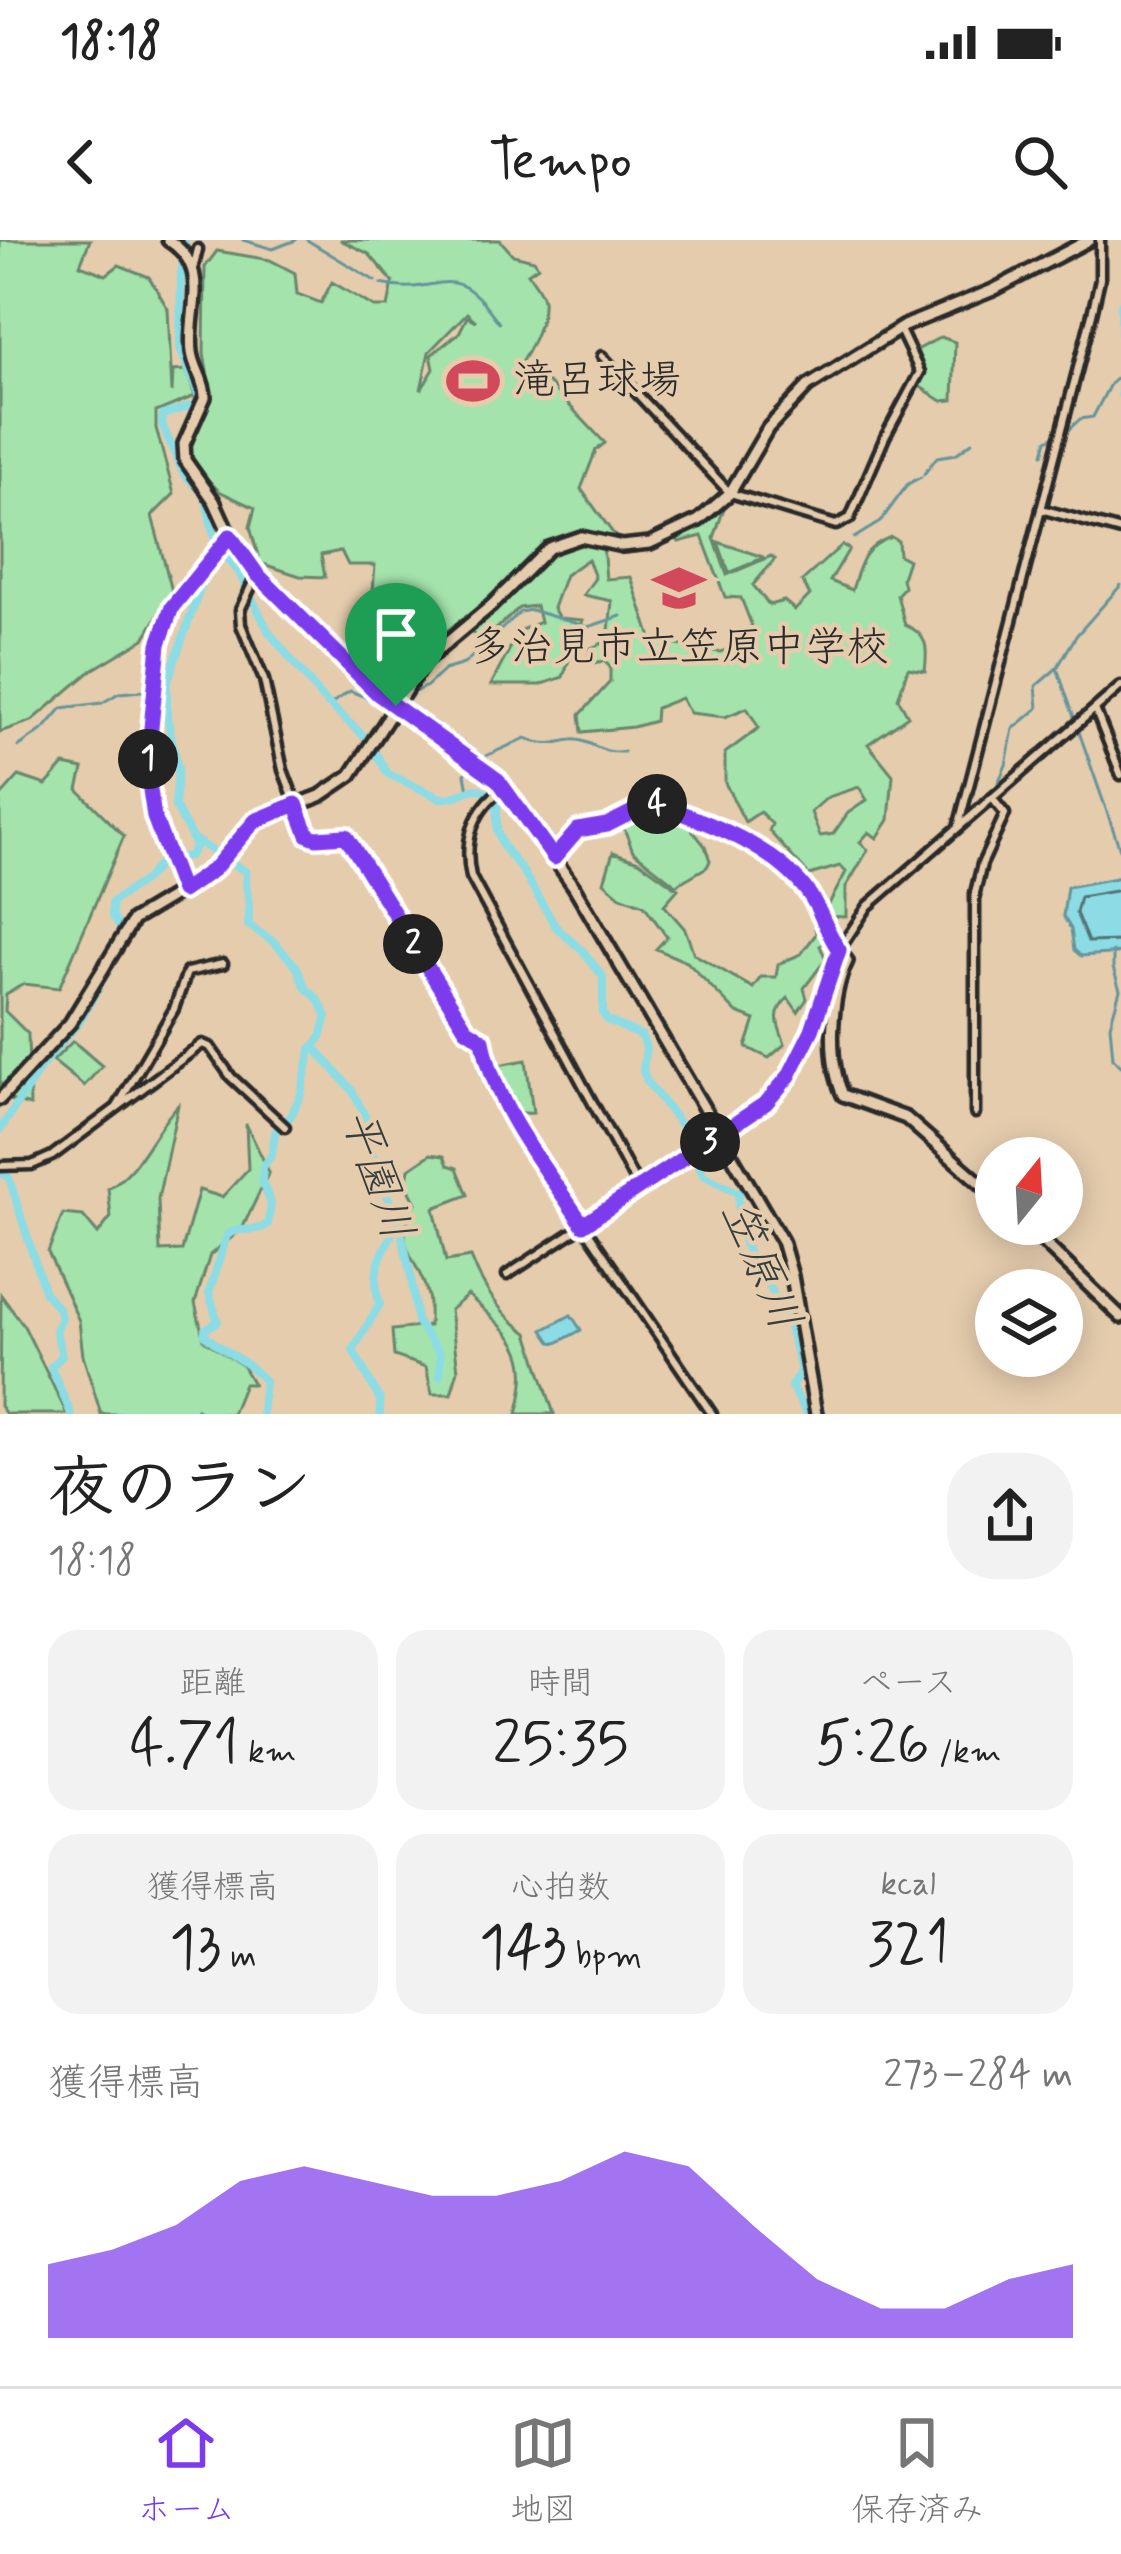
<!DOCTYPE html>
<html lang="ja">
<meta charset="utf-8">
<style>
:root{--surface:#fff;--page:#f2f2f2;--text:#222;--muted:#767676;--line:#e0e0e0;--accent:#7c3aed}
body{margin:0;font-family:Mynerve,"Klee One",sans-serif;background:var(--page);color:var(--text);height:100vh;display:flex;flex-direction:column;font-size:45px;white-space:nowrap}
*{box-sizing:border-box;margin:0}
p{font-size:39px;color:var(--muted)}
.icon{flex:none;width:66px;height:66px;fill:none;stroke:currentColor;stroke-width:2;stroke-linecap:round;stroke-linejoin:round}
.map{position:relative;height:1174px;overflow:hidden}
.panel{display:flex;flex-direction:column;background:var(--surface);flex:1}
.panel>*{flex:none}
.needle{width:78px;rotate:18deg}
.buttons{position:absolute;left:975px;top:897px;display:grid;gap:24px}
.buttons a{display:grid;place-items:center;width:108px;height:108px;border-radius:50%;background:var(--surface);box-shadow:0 6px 30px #0003;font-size:60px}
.pin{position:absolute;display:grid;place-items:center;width:102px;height:102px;color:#fff;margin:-123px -51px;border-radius:50% 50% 50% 0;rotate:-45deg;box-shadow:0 0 12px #0007}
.pin .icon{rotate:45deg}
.km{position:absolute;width:60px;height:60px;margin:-30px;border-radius:50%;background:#222;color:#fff;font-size:33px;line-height:60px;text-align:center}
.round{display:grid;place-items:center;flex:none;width:126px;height:126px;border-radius:48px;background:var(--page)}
.head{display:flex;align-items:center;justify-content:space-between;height:204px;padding:0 48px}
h1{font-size:66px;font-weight:600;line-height:90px}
.metrics{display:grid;grid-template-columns:repeat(3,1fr);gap:18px;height:204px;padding:12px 48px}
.metrics div{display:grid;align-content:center;border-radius:30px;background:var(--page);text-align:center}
.metrics b{font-size:60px;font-weight:600}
.metrics small{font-size:33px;font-weight:400}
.metrics p{font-size:33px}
.chart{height:336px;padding:24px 48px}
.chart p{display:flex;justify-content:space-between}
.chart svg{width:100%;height:216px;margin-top:12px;fill:var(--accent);opacity:.7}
.status{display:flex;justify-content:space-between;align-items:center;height:84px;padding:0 60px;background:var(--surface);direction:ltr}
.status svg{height:33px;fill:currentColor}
header{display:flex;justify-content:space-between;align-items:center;height:156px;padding:0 48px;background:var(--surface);font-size:54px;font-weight:600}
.tabs{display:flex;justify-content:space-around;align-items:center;height:168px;border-top:3px solid var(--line);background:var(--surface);font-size:33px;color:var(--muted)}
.tabs a{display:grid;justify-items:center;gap:6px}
.tabs .active{color:var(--accent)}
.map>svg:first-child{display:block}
.green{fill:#a4e3ac;stroke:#68876c;stroke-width:3;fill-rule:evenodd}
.water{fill:#8cdce5;stroke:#65959b;stroke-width:3}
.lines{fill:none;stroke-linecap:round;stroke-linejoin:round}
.shore{stroke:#527275;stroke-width:3}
.stream{stroke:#65959b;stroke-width:3}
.river{stroke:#8cdce5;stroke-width:8}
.minor-casing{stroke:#2b2b2b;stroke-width:15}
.major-casing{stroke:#2b2b2b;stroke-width:18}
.minor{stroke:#e5ccad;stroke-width:6}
.major{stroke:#e5ccad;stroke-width:9}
.route-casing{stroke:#fff;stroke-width:24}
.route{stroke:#7c3aed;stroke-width:15}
.labels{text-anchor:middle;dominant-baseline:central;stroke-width:9;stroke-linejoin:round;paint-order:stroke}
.poi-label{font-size:42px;fill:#2b2b2b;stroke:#e5ccad;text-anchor:start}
.water-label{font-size:45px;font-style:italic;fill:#353d3e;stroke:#e5ccad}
</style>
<div class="status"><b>18:18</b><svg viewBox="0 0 49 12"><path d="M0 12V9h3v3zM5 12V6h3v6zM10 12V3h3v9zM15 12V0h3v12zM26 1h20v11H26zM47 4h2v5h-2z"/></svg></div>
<header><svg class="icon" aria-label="back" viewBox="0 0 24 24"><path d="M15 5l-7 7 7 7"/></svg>Tempo<svg class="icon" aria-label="search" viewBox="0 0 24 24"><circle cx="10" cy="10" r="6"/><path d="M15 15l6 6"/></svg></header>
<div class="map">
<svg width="1121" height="1174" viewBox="0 0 1121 1174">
<rect width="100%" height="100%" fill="#e5ccad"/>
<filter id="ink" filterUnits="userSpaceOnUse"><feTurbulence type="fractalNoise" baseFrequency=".00833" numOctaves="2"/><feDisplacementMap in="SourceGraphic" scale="24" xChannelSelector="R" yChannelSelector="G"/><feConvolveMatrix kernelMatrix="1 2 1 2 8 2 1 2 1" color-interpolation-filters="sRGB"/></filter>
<g filter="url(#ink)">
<g class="green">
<polygon points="0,0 90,0 80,25 106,35 119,25 149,37 168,69 172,153 173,131 186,130 195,156 156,172 156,188 174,254 152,276 172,351 144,399 92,430 32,481 0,492"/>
<path d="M340 0H500L513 15 534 20 538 26 528 33C533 41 542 51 543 60 545 80 529 112 517 128L531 125 605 203 596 210 581 249 615 296 603 306 606 339 631 337 652 401 720 412 744 405 740 393 752 386 741 358 725 357 702 296 679 302 675 297 695 288 725 265 714 298 727 335 771 316 775 319 753 345 769 365 784 361 795 370 810 355 802 341 842 305 849 309 830 341 852 350C860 324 863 307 891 297L898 301 899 315 908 320 902 338 904 347 897 355 905 385C928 394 928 408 925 431L908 428 898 458 908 476 868 504 893 535 889 580 877 598 869 592 860 602 868 610 846 647V677L824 676 829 699 820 706 826 719 804 748 807 759 798 772 788 758C771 773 778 785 785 804L769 818 746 807 755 780 737 773 687 722 656 709 667 697 644 665 620 656 604 642 613 612 639 621 678 649 664 665 685 689 694 714 753 748 761 737H776L778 724 801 714 816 694 811 665 828 666 846 632 840 626 809 635 769 591 772 584 760 572 745 582 725 543V513L759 488 747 468 725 477 690 473 681 458 656 468 655 481 633 487 582 492 580 475 610 442V427L604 421 586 424 591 408 608 401 612 361 583 355 595 338 588 319 565 335 553 368 559 378 583 380 563 437 540 445H491L519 391 540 382 536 366 519 368 482 402 459 381 410 422 371 401 360 382 372 365 375 325H348L341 311 321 315 325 337 300 336 260 323 250 287 255 268 219 251 195 227 190 209 211 154 204 114 205 27 217 11 270 20 295 33 297 54 321 63 332 42 374 67H388L393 42 369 14ZM467 73 476 81 467 77 459 93 431 115 434 129 421 150 429 112ZM859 547 867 560 848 573 833 594 820 596 811 572 828 557Z"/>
<polygon points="941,97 955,102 953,160 942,161 919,146 925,133 917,110"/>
<polygon points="718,302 763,317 764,317 729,333"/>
<polygon points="64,525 83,529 78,550 124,596 59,748 24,744 6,754 5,771 28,794 30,866 7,859 0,864 0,557 19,536 46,545"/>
<polygon points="652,566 694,583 692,590 705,606 710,621 707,627 676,645 633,611 621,581"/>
<polygon points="73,801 102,826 84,846 53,821"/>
<path d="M526 820 533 873C505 877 500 848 493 826Z"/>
<path d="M178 865 158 959 160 1011 182 1010 199 950 222 957 248 929 246 884 269 932 242 989 210 1015 195 1063 204 1100 242 1125 253 1144H244L232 1174H204L197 1169 194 1174H101L83 1116 79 1081 48 1012 63 974 83 976 98 994 111 977 108 948C140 931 152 892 178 865Z"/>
<path d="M431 914 444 916 448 925 457 928 468 955 434 968 446 1021 471 1017C482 1046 501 1076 528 1093L554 1174H517C535 1107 514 1099 468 1055L450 1070 458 1130 451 1154H432L426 1127 394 1116 392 1090 429 1086C429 1077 430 1065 428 1056 419 1017 389 1007 416 963L406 944 409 929Z"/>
<polygon points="1,1055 24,1086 67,1174 6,1174 0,1166"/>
</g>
<g class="water">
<polygon points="1121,637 1121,713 1081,716 1074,710 1071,689 1063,676 1067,647"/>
<polygon points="571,1075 581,1090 557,1103 551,1102 543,1090"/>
</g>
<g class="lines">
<polyline class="shore" points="1121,650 1080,657 1076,673 1088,702 1121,701"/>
<g class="stream">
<polyline points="243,0 273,9 296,0"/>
<polyline points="307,0 375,41"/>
<path d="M381 44C442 59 450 12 499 83"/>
<polyline points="1064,194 1080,179 1093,177 1110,144 1121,134"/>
<polyline points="1043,214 1047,200 1058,194"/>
<polyline points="924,234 937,217 956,214 972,202"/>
<polyline points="854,298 880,282 908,244 921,237"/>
<polyline points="1057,428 1075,480"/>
<polyline points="408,455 427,446 444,430 464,424 520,372 531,370 588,387 621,376"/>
<polyline points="329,465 350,451 388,466"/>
<polyline points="1078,489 1121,612"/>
<polyline points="18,507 45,488 62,468 102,463 119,453 142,451 169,430"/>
<path d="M479 519 526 498C558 512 564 494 585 502 601 508 605 513 624 512"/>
<polyline points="998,543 1006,525 1013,489 1038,468 1036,446 1057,428 1076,396 1121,345"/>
<polyline points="468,550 465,534 473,525"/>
<polyline points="1113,712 1113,728 1120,750 1110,785 1113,818 1121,826"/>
</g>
<g class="river">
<path d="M185 0 181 35 180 108 199 157 196 164 163 175 162 184 183 233 205 255 216 306 238 331 269 392 322 458 367 499 388 534 440 558C469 560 471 534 497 562V591L503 606 524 633 556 687 583 711 603 737V774L607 780 642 796 646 808 643 831 648 843 687 893 703 935 739 953C735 1007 751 1014 776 1058 789 1080 795 1107 801 1131L791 1146 807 1174"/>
<polyline points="1121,64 1121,96"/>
<polyline points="1121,136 1121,155"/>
<path d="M224 315 210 325 204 338 167 443V476L178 529 175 566 192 598 246 632C245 652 252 665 248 685L273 701 297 727 305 747 318 759 327 776 321 797 311 809 301 854 291 876 275 892 272 914 263 927 262 941 271 964 268 984C257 994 240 985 227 995L209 1053 218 1082 205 1089V1095C227 1115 243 1117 265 1141L262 1174"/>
<polyline points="124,693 112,676 112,662 146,639 163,620 190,616 195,607 192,598"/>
<polyline points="314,807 352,850 365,876 358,896 384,929 387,955 398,978 411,1036 417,1082 440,1114 440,1136"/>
<polyline points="0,890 41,827 80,781 115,717"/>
<polyline points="0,932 9,938 45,1053 59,1069 61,1079 56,1091 62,1116 51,1127 71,1174"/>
<path d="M380 1174V1160L353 1110 380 1064C370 1034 380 1016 396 987"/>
</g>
<g class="minor-casing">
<g id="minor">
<polyline points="194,26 198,9"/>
<polyline points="602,116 730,253 836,285 850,278 885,197 920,132 900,90"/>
<polyline points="1041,269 1121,291"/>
<polyline points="257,334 240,370 241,385 264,440 283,530 308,595 316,598 346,595 466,789 484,802 487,821 512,880 712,1174"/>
<polyline points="1095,469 1121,535"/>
<path d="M504 548C473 569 463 601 471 637L638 947"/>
<polyline points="959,584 1092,74 1100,39 1100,0"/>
<path d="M554 618 584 587C614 586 628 566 654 563 708 585 771 604 808 652 821 670 826 692 839 710L868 666 1121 446"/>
<polyline points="182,651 154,577 147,530 159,404 172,367 230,296"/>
<polyline points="117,867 174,769 187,732 223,724"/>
<polyline points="975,873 975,653 982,624 1005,574 992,558"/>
<polyline points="0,926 32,925 52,916 202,804 210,807 231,837 285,887"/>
<polyline points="507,1035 720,896"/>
</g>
</g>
<g class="major-casing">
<g id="major">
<path d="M168 0C213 28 187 70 192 112 194 128 205 141 205 157L184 204 185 220 214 261 230 296 257 334 367 444 480 524 509 553 574 647 782 1001 792 1036 816 1174"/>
<polyline points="0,859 70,783 133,680 208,635 259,579 320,556 351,535 425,421 492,365 549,308 581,297 622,306 650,303 699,280 730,253 768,188 808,146 904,86 993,50 1089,0"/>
<path d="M720 896C774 859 796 835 819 773 827 752 828 729 839 710L847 721C830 756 827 820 843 855L906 878 996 957"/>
<polyline points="1025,984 1121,1077"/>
</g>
</g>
<use href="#minor" class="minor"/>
<use href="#major" class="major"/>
</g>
</g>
<g class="lines" filter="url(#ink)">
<g class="route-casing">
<path id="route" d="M230 296 257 334 378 454 498 540 554 618 578 590 607 585 652 562C706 582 771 604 807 651 821 669 826 692 839 710L812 790 789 836 766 863 583 985C545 927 495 870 483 800L466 789 346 596 316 598 308 595 296 564 255 581 214 629 182 651 154 577 147 530 159 404 172 367Z"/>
</g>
<use href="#route" class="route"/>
</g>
<defs>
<g id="stadium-bare" transform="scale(4.14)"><path d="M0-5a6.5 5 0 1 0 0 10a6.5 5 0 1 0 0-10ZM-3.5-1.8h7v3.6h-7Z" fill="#d1495b" stroke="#e5ccad" stroke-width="2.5" paint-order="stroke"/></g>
<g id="school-bare" transform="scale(4.14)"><path d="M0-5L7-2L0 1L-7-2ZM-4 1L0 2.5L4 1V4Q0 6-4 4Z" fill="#d1495b" stroke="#e5ccad" stroke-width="2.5" paint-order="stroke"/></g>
</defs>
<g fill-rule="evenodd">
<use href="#stadium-bare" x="473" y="141"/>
<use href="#school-bare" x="679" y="348"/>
</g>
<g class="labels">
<g class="poi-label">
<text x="513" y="141">滝呂球場</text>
<text x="679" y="408" text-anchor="middle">多治見市立笠原中学校</text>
</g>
<g class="water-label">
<text transform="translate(376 935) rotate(71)">平園川</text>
<text transform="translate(760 1026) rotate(67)">笠原川</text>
</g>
</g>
</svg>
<div class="buttons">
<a><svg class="needle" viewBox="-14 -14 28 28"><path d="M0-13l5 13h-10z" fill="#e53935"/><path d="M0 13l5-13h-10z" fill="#767676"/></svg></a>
<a><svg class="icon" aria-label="layers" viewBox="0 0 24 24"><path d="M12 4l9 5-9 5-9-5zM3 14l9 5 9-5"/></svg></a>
</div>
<div class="pin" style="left:396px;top:466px;background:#1e9e55"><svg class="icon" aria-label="arrive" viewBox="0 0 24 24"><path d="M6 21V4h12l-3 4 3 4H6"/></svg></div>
<b class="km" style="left:148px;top:519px">1</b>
<b class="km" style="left:413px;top:704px">2</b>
<b class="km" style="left:710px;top:902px">3</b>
<b class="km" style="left:657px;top:564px">4</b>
</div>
<section class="panel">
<div class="head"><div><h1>夜のラン</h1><p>18:18</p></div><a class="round"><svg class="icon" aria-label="share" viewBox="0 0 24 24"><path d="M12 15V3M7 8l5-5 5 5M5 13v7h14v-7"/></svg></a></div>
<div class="metrics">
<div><p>距離</p><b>4.71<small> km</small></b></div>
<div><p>時間</p><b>25:35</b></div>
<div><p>ペース</p><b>5:26<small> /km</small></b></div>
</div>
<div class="metrics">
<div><p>獲得標高</p><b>13<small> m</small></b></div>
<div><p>心拍数</p><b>143<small> bpm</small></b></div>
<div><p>kcal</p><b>321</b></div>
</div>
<div class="chart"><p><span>獲得標高</span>273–284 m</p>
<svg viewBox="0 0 160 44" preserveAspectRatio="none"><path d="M0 44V29L10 26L20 21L30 12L40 9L50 12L60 15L70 15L80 12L90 6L100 9L110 21L120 32L130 38L140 38L150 32L160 29V44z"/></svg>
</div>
</section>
<nav class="tabs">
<a class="active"><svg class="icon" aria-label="home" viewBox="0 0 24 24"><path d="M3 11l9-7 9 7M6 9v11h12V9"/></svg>ホーム</a>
<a><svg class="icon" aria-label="map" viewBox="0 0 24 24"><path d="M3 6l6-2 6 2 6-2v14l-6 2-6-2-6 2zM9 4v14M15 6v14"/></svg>地図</a>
<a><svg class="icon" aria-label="saved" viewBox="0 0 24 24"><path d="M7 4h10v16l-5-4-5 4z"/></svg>保存済み</a>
</nav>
